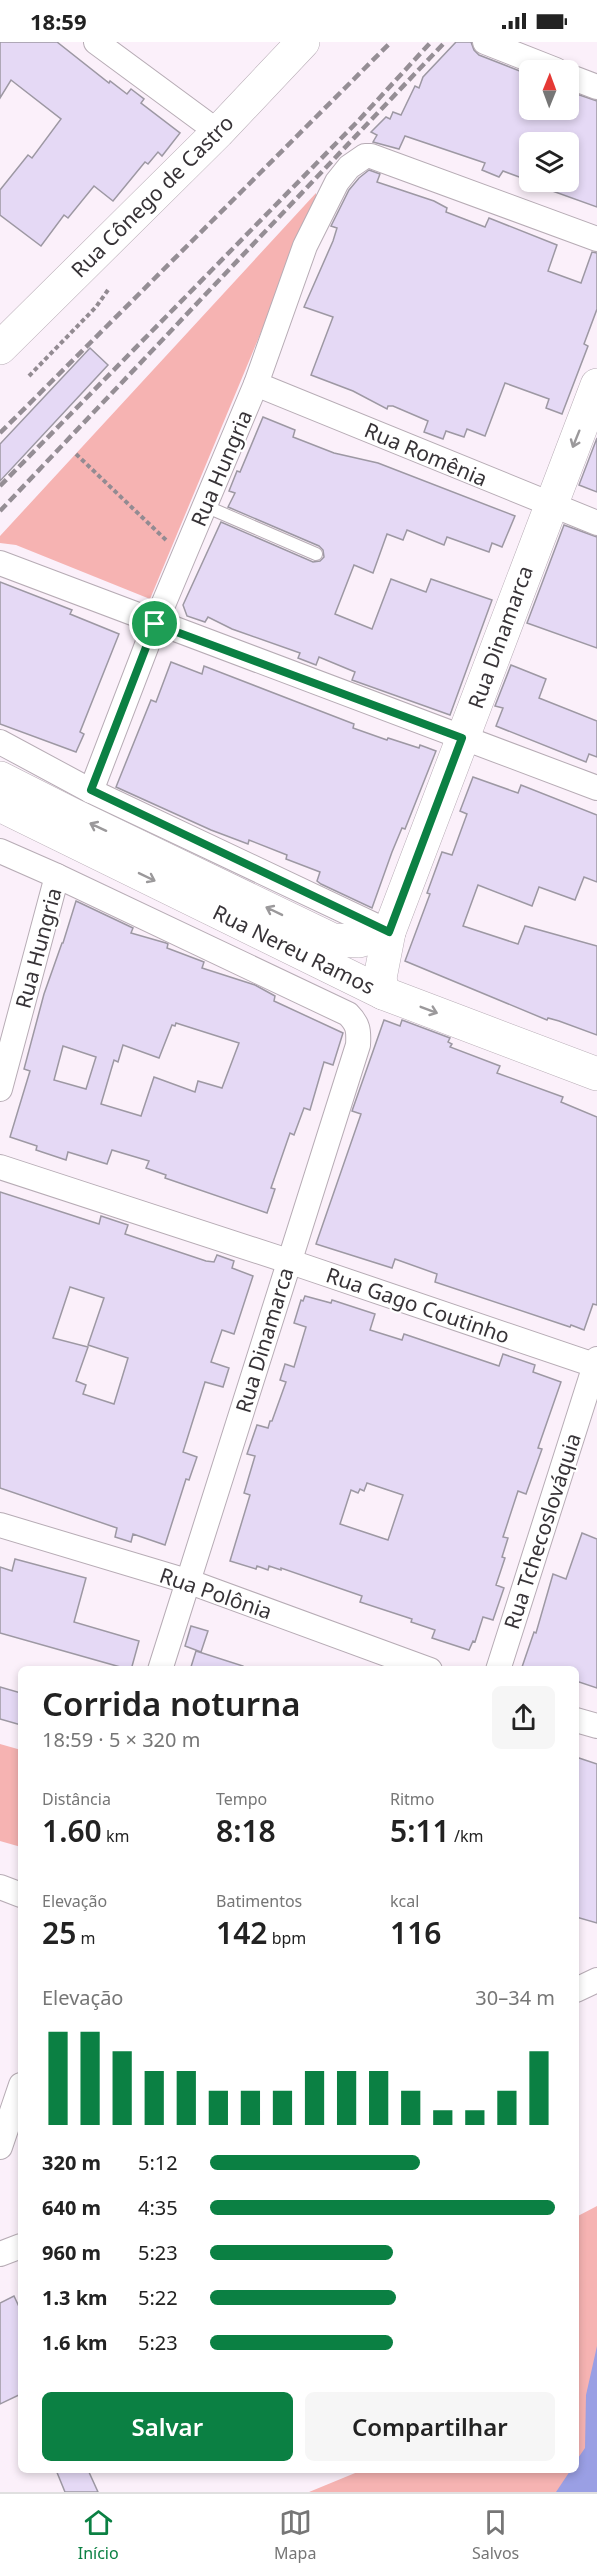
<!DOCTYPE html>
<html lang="pt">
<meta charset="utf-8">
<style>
:root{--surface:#fff;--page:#f6f6f6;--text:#222;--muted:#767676;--line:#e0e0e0;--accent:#0b8043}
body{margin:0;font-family:"Noto Sans",sans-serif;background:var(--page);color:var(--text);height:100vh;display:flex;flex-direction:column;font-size:22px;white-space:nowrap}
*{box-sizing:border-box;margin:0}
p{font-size:20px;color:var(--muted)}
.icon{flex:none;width:33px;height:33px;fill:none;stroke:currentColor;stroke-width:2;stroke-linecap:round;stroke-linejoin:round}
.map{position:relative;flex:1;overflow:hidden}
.sheet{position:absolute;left:18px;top:1624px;width:561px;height:807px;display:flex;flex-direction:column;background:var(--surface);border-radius:9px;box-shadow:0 3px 9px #0003}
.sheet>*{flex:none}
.needle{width:39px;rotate:1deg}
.controls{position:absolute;left:519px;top:18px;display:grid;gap:12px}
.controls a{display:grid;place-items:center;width:60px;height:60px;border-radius:9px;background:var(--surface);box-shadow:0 3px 9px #0003;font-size:30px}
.pin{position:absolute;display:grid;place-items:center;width:51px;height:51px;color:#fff;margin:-26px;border:3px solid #fff;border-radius:50%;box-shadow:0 2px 6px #0007}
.round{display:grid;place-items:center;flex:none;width:63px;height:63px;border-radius:9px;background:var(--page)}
.headline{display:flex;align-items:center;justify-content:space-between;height:102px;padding:0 24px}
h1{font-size:33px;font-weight:600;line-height:45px}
.metrics{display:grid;grid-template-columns:repeat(3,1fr);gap:9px;height:102px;padding:6px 24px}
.metrics div{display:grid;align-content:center}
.metrics b{font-size:30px;font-weight:600}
.metrics small{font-size:16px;font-weight:400}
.metrics p{font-size:16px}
.chart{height:168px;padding:12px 24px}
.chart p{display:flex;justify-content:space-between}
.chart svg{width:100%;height:108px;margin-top:6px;stroke:var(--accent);stroke-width:6}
.cta{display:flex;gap:12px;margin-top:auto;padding:12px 24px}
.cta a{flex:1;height:69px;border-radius:9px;background:var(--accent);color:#fff;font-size:24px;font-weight:600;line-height:69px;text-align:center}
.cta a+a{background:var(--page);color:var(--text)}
ul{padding:0 24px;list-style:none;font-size:20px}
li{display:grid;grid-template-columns:96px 72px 1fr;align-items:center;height:45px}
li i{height:15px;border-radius:8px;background:var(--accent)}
.status{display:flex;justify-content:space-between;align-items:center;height:42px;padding:0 30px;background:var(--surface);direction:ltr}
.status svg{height:16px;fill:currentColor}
.tab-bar{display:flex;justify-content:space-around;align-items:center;height:84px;border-top:2px solid var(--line);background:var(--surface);font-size:16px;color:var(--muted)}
.tab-bar a{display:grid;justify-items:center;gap:3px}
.tab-bar .selected{color:var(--accent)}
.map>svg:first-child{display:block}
.green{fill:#f6b3b2}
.water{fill:#9a9fe4}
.building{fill:#e5d9f5;stroke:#9d98a3;stroke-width:1.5;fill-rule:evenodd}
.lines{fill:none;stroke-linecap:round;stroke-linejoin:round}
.lane-casing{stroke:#b7acb5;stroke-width:14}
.street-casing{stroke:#b7acb5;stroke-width:26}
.secondary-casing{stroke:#b7acb5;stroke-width:34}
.path{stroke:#938b92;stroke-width:4;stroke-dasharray:4.5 3;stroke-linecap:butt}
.lane{stroke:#fff;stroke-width:12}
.street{stroke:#fff;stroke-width:24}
.secondary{stroke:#fff;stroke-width:33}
.rail{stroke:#958e95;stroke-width:4.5;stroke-dasharray:9 4.5;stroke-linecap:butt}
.oneway{stroke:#9b999b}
.route-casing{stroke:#fff;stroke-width:12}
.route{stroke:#0b8043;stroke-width:8}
.labels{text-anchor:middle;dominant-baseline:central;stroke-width:4.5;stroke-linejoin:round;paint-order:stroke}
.street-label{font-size:21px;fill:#373337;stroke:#fff}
</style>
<div class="status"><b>18:59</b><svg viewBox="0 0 49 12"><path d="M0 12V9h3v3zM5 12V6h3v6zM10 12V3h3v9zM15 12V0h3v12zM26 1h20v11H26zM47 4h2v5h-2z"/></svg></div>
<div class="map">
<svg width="597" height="2450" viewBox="0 0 597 2450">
<rect width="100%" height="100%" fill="#fbf0fa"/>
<g class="green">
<polygon points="316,151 316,158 150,557 16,503 0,501 0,494"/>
<polygon points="0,1702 21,1708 21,1805 0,1799"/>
<polygon points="597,2164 597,2450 309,2450 360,2429 576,2428 576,2175"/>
</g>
<polygon class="water" points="597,2304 597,2450 556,2450 570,2429 576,2428 576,2419 585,2406 586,2353"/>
<g class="building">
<polygon points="0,0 57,0 109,41 110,39 127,52 131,47 144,57 141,61 180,91 162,114 158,110 148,122 145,120 113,159 94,144 68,176 64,173 41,204 0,173 0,148 28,113 32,116 61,77 11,38 0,56"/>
<polygon points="456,0 471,0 474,8 479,13 530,33 530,68 568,68 568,49 597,59 597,165 533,142 534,140 568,140 568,100 530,100 530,139 503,129 499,135 482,128 485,121 405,94 399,107 373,100 377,93 371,90 386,75 390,77 393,70 401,73 415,44 419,46 423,35"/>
<polygon points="369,128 380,132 377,140 434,159 447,166 446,170 485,185 489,176 557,203 548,229 581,241 592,210 597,211 597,267 584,302 588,304 562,372 546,366 549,357 505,341 485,394 467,387 464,395 446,389 443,397 424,390 428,379 393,364 388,364 387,367 353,349 311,333 333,275 304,265 333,199 337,186 331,184 349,148 359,136"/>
<polygon points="90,306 108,323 0,439 0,402"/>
<polygon points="263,375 295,388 293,395 334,411 378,421 515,474 502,505 492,501 489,510 447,495 444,503 407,488 403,498 387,492 373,531 354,523 335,572 372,587 391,537 426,550 431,537 492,558 450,673 352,638 355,630 319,615 316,623 298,616 300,611 232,587 208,575 205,580 187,574 183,563 221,480 313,520 320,519 324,515 323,508 319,504 228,465 235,451 229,449 237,429 240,430"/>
<polygon points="597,396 597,450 579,443"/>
<polygon points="564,483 597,495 597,606 527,581"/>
<polygon points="0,540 72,568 70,572 119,592 80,690 84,692 76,710 0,682"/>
<polygon points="171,620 202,632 204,624 354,682 353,686 387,698 388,696 419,706 420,703 436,709 405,787 402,786 392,810 372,866 321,842 317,839 320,830 286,817 287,813 249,798 248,802 211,788 116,745 151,658 156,660"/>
<polygon points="511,623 546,637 539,656 597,679 597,715 589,712 586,720 496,684 503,666 495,664"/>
<polygon points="473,735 518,751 521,743 597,773 597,840 584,835 575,858 539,845 532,864 478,843 463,884 518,902 525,884 597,904 597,993 559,979 548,976 547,978 405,919 430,852 427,851 442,810 452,813 467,772 460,769"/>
<path d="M76 859 133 886 131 891 166 901 168 902 167 906 204 920 202 926 255 943 275 954 274 959 343 991 333 1023 324 1020 310 1068 304 1066 294 1093 290 1091 271 1146 275 1147 267 1171 165 1136 166 1133 146 1126 149 1119 112 1108 107 1122 68 1110 66 1118 36 1108 37 1104 10 1095 30 1029 24 1027 44 952 62 901H63ZM176 981 239 1001 222 1046 198 1039 195 1050 154 1035 141 1074 101 1062 114 1018 118 1020 123 1003 159 1016 172 983 175 984ZM63 1004 96 1015 86 1047 54 1038Z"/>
<polygon points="384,978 400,984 402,978 450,996 448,1000 452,1002 450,1005 500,1024 497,1031 563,1055 561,1060 597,1075 597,1263 593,1262 584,1288 571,1283 570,1285 435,1240 437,1232 395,1217 392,1226 316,1202 361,1072 352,1069"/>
<path d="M0 1150 99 1182 101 1174 128 1183 125 1192 206 1219 214 1220 217 1213 234 1219 232 1226 253 1234 234 1292 222 1288 211 1320 229 1326 223 1345 205 1340 183 1410 197 1415 189 1438 186 1437 165 1503 133 1492 131 1500 115 1495 117 1486 0 1446ZM70 1245 104 1256 88 1303 128 1316 114 1362 83 1352 86 1343 76 1339 88 1305 53 1296Z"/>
<path d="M305 1254 331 1261 332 1258 375 1272 370 1288 402 1298 404 1292 499 1324 503 1312 535 1323 533 1330 561 1340 538 1406 542 1407 526 1452 518 1449 503 1495 508 1496 502 1515 505 1516 496 1543 504 1546 493 1578 483 1575 475 1600 473 1599 469 1608 432 1596 435 1588 411 1580 412 1577 360 1560 362 1554 281 1526V1528L269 1524 268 1528 257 1524 256 1527 230 1519 250 1453 244 1451 255 1414 247 1412 257 1383 268 1386 270 1379H272L286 1340 280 1338 285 1322 294 1325 306 1285 294 1281 301 1258 303 1259ZM367 1441 403 1453 388 1498 340 1482 351 1448 358 1451 360 1447 364 1449Z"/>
<polygon points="582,1491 597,1497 597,1646 576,1639 576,1628 521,1628 534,1590 536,1591 553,1532 566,1537"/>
<polygon points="15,1517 86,1536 74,1580 139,1599 131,1628 0,1591 0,1525 12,1529"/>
<polygon points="191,1584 208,1589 201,1610 185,1604"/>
<polygon points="196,1609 243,1624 243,1628 190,1628"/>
<polygon points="0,1645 21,1651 21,1683 0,1677"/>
<polygon points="576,1715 597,1722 597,1881 576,1875"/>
<polygon points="14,2254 21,2269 21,2352 0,2362 0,2261"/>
<polygon points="56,2428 88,2428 98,2450 65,2450"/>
</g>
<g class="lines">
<g class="lane-casing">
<polyline id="lane" points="205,464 316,512"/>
</g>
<g class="street-casing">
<g id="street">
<polyline points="96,0 218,90"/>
<polyline points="485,0 556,28"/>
<polyline points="568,34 597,45"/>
<polyline points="256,342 597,481"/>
<polyline points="0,521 597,746"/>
<polyline points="0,700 91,749 389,890"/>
<polyline points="91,749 155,582 256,342 305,204 337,140 349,125 365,114 371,114 597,197"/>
<path d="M0 809 57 834 348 972C358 982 359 988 358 1003L160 1628"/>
<polyline points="0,1047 57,834"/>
<polyline points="0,1125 288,1219 597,1324"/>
<polyline points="0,1483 190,1540 430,1628"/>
<polyline points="498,1628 597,1317"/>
<polyline points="576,1678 597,1684"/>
<polyline points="0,1845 21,1853"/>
<polyline points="576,1948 597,1938"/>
<polyline points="0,2105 21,2043"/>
<polyline points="0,2212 21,2204"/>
</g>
</g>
<g class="secondary-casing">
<g id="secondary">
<polyline points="0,306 218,90 303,0"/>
<polyline points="0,736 73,773 333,898 359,899 389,890"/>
<polyline points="0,763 383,951 597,1032"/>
<polyline points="383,951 380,936 389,890 597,343"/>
</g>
</g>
<g class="path">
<polyline points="29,334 96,265 108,248"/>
<polyline points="76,412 167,499"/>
</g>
<use href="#lane" class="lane"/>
<use href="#street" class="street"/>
<use href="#secondary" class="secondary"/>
<g class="rail">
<polyline points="0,391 391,0"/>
<polyline points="0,444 359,78 431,0"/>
<polyline points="0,469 445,0"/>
</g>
</g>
<defs><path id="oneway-shaft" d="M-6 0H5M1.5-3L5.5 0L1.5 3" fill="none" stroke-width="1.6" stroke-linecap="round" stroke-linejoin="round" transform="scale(1.5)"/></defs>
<g class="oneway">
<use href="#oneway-shaft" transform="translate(576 397) rotate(112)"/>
<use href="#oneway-shaft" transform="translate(98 785) rotate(-155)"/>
<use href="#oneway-shaft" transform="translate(147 835) rotate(26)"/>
<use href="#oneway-shaft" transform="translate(274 869) rotate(-154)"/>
<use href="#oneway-shaft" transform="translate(429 968) rotate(21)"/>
</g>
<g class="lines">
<g class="route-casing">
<polygon id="route" points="155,582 462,696 389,890 91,748"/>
</g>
<use href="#route" class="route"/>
</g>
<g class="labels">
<g class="street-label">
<text transform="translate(152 154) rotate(-45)">Rua Cônego de Castro</text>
<text transform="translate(426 412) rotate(23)">Rua Romênia</text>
<text transform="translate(221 426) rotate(-67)">Rua Hungria</text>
<text transform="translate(500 595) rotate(-70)">Rua Dinamarca</text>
<text transform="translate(38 906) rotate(-75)">Rua Hungria</text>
<text transform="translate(294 907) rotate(26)">Rua Nereu Ramos</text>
<text transform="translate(418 1263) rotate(19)">Rua Gago Coutinho</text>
<text transform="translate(264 1298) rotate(-73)">Rua Dinamarca</text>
<text transform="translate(542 1489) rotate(-72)">Rua Tchecoslováquia</text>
<text transform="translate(216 1551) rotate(19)">Rua Polônia</text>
</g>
</g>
</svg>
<div class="controls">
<a><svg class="needle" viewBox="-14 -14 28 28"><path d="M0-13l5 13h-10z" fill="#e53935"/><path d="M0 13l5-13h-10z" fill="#767676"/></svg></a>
<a><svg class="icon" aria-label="layers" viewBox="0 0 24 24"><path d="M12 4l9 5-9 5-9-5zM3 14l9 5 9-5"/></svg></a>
</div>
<div class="pin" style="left:155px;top:582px;background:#1e9e55"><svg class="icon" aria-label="arrive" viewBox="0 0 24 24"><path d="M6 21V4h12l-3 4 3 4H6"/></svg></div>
<section class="sheet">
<div class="headline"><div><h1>Corrida noturna</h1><p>18:59 · 5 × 320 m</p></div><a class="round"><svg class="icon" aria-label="share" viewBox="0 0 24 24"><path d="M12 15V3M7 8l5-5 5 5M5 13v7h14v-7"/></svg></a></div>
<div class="metrics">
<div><p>Distância</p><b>1.60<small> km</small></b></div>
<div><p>Tempo</p><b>8:18</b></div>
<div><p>Ritmo</p><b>5:11<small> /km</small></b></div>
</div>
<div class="metrics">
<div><p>Elevação</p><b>25<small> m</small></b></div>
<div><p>Batimentos</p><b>142<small> bpm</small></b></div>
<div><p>kcal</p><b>116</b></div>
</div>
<div class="chart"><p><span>Elevação</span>30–34 m</p>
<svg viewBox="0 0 160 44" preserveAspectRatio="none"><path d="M5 44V6M15 44V6M25 44V14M35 44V22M45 44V22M55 44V30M65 44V30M75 44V30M85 44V22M95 44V22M105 44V22M115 44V30M125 44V38M135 44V38M145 44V30M155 44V14"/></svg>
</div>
<ul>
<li><b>320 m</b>5:12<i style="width:61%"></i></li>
<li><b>640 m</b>4:35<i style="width:100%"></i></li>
<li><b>960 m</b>5:23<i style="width:53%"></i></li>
<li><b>1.3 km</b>5:22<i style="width:54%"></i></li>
<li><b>1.6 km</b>5:23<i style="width:53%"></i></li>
</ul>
<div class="cta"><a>Salvar</a><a>Compartilhar</a></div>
</section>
</div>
<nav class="tab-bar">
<a class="selected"><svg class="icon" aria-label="home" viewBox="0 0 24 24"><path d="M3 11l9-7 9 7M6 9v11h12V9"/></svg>Início</a>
<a><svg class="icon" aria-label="map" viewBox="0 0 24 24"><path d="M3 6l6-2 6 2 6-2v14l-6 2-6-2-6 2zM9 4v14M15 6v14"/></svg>Mapa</a>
<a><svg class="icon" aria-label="saved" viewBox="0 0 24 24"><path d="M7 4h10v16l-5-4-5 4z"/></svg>Salvos</a>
</nav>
